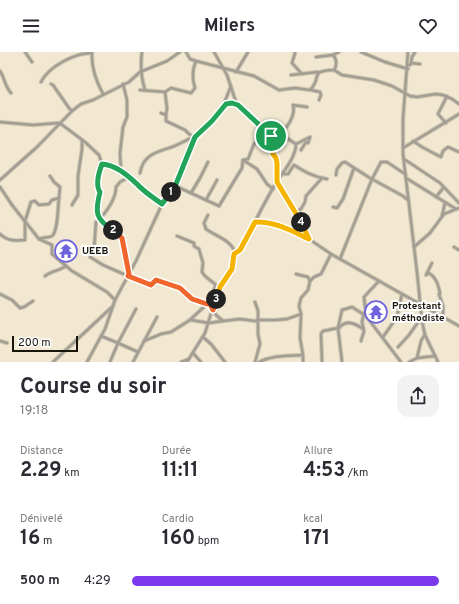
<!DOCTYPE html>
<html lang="fr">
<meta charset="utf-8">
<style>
:root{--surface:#fff;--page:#f2f2f3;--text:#2b2b33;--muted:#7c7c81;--accent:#7c3aed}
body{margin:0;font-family:Overpass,sans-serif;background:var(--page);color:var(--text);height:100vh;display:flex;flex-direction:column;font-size:15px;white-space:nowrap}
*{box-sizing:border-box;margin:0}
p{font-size:13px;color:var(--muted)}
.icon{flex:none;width:22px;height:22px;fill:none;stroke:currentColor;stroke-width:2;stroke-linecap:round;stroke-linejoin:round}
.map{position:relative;height:310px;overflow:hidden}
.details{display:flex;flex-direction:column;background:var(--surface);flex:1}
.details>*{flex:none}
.scale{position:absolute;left:12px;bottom:10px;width:66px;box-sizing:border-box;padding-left:4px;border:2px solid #18150c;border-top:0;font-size:11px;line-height:14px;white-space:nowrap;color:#18150c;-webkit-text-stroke:3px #fff;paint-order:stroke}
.pin{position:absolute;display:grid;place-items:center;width:34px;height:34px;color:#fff;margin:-17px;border:2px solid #fff;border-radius:50%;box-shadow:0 1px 4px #0007}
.km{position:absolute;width:20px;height:20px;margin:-10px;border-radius:50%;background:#222;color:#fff;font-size:11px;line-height:20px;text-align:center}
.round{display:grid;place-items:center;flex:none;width:42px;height:42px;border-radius:12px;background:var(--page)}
.headline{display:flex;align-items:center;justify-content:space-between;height:68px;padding:0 20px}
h1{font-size:22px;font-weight:700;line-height:30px}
.metrics{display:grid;grid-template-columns:repeat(3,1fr);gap:6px;height:68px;padding:4px 20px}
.metrics div{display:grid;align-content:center}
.metrics b{font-size:20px;font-weight:700}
.metrics small{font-size:11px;font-weight:400}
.metrics p{font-size:11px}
ul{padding:0 20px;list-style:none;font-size:13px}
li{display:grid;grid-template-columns:64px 48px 1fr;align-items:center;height:30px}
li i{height:10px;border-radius:5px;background:var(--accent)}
header{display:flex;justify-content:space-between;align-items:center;height:52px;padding:0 20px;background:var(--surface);font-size:18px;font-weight:700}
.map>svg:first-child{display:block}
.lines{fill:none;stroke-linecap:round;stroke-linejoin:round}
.street-casing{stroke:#cfc6b1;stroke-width:4.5}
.street{stroke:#a29e94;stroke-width:2.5}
.split-1-casing{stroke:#fff;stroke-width:8}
.split-2-casing{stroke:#fff;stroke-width:8}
.split-3-casing{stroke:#fff;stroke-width:8}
.split-4-casing{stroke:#fff;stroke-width:8}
.split-5-casing{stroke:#fff;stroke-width:8}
.split-1{stroke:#22a559;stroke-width:5}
.split-2{stroke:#22a559;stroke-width:5}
.split-3{stroke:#f0652b;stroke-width:5}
.split-4{stroke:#f5b400;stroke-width:5}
.split-5{stroke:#f5b400;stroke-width:5}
.labels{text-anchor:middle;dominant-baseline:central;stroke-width:4;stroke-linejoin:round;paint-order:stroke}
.poi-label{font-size:10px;font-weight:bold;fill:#18150c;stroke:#fff;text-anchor:start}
</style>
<header><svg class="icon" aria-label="menu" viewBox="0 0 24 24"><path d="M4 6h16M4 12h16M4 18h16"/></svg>Milers<svg class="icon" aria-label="heart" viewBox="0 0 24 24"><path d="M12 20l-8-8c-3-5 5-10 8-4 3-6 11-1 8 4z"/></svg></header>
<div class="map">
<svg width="459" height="310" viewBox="0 0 459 310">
<rect width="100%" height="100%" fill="#f2e8d1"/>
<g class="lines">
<g class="street-casing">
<g id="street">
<polyline points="25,0 32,10"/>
<path d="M142 0C140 14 141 25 145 38"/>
<path d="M186 0 190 7 196 9 254 24 279 38 295 36 310 38C323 25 308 19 334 18 337 14 337 7 333 3"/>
<polyline points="214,0 227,23 236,50 271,84 273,90 272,100 277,111 277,130 304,175 309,187"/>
<polyline points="361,0 385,10 408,17"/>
<polyline points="408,0 403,67 403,102 417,220 422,269 425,283 438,310"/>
<path d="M92 1C91 16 96 29 103 42"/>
<polyline points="295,1 292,11 302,22"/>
<polyline points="316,5 333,3 339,0"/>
<polyline points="411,11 412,5 415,0"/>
<polyline points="408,13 410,13 411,11 420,12"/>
<polyline points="334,18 342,23 374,28 392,34 410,44 417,45 436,42 443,43 452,47 459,52"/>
<path d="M0 19C5 26 4 33 11 41"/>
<polyline points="236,20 248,0"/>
<polyline points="291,23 318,20"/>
<path d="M41 30C49 14 75 1 92 1"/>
<polyline points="51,32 53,33 69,56 72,59"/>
<polyline points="140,38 165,40"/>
<polyline points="311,38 320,40 321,43 319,48"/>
<polyline points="224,54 229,51 238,53"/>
<path d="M166 63 167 56 165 40 171 36 191 41 195 36C192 27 192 18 196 9"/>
<path d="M0 70 33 73 58 71 61 72 85 90 99 103 102 112C116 113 127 123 137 132 144 140 154 146 162 152"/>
<polyline points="446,71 438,62 447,44"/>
<polyline points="272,77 280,83"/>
<path d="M280 83C287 75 296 64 293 53L307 55"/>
<polyline points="413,89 422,95 441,105 443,99 448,95 459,100"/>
<polyline points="296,92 310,85 308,91 306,90 301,98"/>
<polyline points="403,96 459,62"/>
<polyline points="404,107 440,131 459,151"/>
<polyline points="243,108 257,117 267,132 273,137"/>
<path d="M102 112C99 120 95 133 100 140 97 150 95 158 99 168L96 170 94 197 90 205 103 213 128 224 141 228 147 232 151 233 156 227 180 236 192 247 203 250 207 253"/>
<polyline points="121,119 120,101 123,75 127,65 127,48 123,32"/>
<path d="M140 121C143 103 156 100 172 95 180 92 187 87 195 85L189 82 185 78 166 69V63L161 61"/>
<path d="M283 122H288L294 113C305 120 314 125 327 127"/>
<polyline points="336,123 337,117 342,111 345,110 370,126 403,144 408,148"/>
<polyline points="406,126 456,157"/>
<polyline points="0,128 37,95 72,59 81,52 93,48 129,30 140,20 167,9 180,0"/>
<polyline points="176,132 180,136 206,148 217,128"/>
<polyline points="0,135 12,153 39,187 52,193 52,202 72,219 107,240 115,248"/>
<polyline points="191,141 200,126 208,110"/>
<polyline points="436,145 444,135"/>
<polyline points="206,148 219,154 242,116 243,108 248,107 254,92 260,87 263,81"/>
<polyline points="72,153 78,143 78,124 82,97 82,88"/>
<polyline points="333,155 337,156 343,147 354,116"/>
<polyline points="295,160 301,157 305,150 306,144 322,126"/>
<path d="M208 163 204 171 206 177C215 184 232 188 235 201"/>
<polyline points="442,164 445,151"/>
<polyline points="255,170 263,170 275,172 309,187 331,202 459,274"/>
<path d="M0 182C7 189 15 189 25 188V169L31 150 35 149 39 153 49 152 52 148 59 146 60 135 54 130 50 124"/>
<polyline points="177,184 194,191 194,194 199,197 203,211 202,220 205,224 216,233 209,250 216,263 223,269 240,267 255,269 258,268 275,268 287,267 301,262 299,254 301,246 308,238 310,229 314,225 321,222 331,202"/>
<path d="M39 187C43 185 49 186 52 184 58 180 58 153 59 146"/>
<polyline points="414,195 430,181 444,162 459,156"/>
<polyline points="454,195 459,198"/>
<polyline points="340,207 372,127 381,110 387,110 405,122"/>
<path d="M432 211 426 223 429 221C437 226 438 233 440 241L439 242 443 254V264"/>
<path d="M129 222 122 186 116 180 99 168C107 159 116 147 116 135L120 130 129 125"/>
<polyline points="296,222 308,225 310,229"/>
<path d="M45 224C51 219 59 219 66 214"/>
<polyline points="0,242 12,248 20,256 24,255 33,249"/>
<polyline points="136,257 118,291 138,300"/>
<polyline points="301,262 300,286 303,303 303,310"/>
<polyline points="366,263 364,245 379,229"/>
<polyline points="191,268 209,271 223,269"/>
<polyline points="338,276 342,310"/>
<path d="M339 276C346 267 355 271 363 277"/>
<polyline points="101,284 118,291 110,310"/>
<polyline points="203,285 211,292 225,310"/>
<polyline points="383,285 397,265 402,242"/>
<polyline points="0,289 7,291"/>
<polyline points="144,289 161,282 171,280 190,268 207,252"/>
<polyline points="361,289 364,279 362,270 364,261"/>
<polyline points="398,295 409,283 421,266"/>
<polyline points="193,301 201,310"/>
<polyline points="417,306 421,289 425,282"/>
<polyline points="53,310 113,254"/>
<polyline points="87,310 105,277 115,248 136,209 162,152 176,132 195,85 218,63 223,54 231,34"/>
<polyline points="133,310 157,265"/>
<polyline points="181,310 189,307"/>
<path d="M187 310 205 281 218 239 233 215 235 202 240 198 243 194C253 173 264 151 276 131 283 120 296 105 296 92L285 85 281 83 273 97"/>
<polyline points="255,310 260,292 258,282 258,259 255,250"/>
<path d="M259 310C273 303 288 304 303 303"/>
<polyline points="322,310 321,282 323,279 338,276 342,258 352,255 366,264 401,310"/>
<polyline points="409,310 417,306 435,304"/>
</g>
</g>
<use href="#street" class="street"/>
</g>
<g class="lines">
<g class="split-1-casing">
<polyline id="split-1" points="171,140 176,132 195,85 212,69 226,52 232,51 238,53 271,84"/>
</g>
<g class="split-2-casing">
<path id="split-2" d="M113 178C95 167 95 160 100 140 95 133 99 120 102 112 116 113 127 123 137 132 144 140 154 146 162 152L171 140"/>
</g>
<g class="split-3-casing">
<polyline id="split-3" points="113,178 122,186 129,222 128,224 151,233 156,228 180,236 192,247 207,252 209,250 213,258 216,247"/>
</g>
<g class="split-4-casing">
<path id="split-4" d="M216 247 220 235 232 217 234 202 240 198 255 170C274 169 292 179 309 187L301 170"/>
</g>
<g class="split-5-casing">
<polyline id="split-5" points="271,84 273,90 273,102 276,106 277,111 277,130 301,170"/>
</g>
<use href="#split-1" class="split-1"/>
<use href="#split-2" class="split-2"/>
<use href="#split-3" class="split-3"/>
<use href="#split-4" class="split-4"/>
<use href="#split-5" class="split-5"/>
</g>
<defs>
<g id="temple-ring" transform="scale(1.15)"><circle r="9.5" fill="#fff" stroke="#6d64de" stroke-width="1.5"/><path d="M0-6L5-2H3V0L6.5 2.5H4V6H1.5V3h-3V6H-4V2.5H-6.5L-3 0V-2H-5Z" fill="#6d64de"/></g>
</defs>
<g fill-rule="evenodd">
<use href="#temple-ring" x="66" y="199"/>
<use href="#temple-ring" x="376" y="260"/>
</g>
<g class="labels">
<g class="poi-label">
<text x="82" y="199">UEEB</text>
<text x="392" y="254">Protestant<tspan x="392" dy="12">méthodiste</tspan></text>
</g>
</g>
</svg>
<div class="scale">200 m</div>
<div class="pin" style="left:271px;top:84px;background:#1e9e55"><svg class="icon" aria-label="arrive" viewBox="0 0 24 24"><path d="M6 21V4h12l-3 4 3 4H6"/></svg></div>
<b class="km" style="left:171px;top:140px">1</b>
<b class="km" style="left:113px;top:178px">2</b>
<b class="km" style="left:216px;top:247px">3</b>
<b class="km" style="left:301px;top:170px">4</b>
</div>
<section class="details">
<div class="headline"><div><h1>Course du soir</h1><p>19:18</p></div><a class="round"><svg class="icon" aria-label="share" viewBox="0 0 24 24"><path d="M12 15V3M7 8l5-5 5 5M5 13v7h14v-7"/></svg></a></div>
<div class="metrics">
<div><p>Distance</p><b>2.29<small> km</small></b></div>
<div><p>Durée</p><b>11:11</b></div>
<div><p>Allure</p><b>4:53<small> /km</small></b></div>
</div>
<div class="metrics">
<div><p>Dénivelé</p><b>16<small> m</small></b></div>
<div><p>Cardio</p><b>160<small> bpm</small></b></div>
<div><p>kcal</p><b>171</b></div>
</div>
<ul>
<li><b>500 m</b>4:29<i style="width:100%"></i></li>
</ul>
</section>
